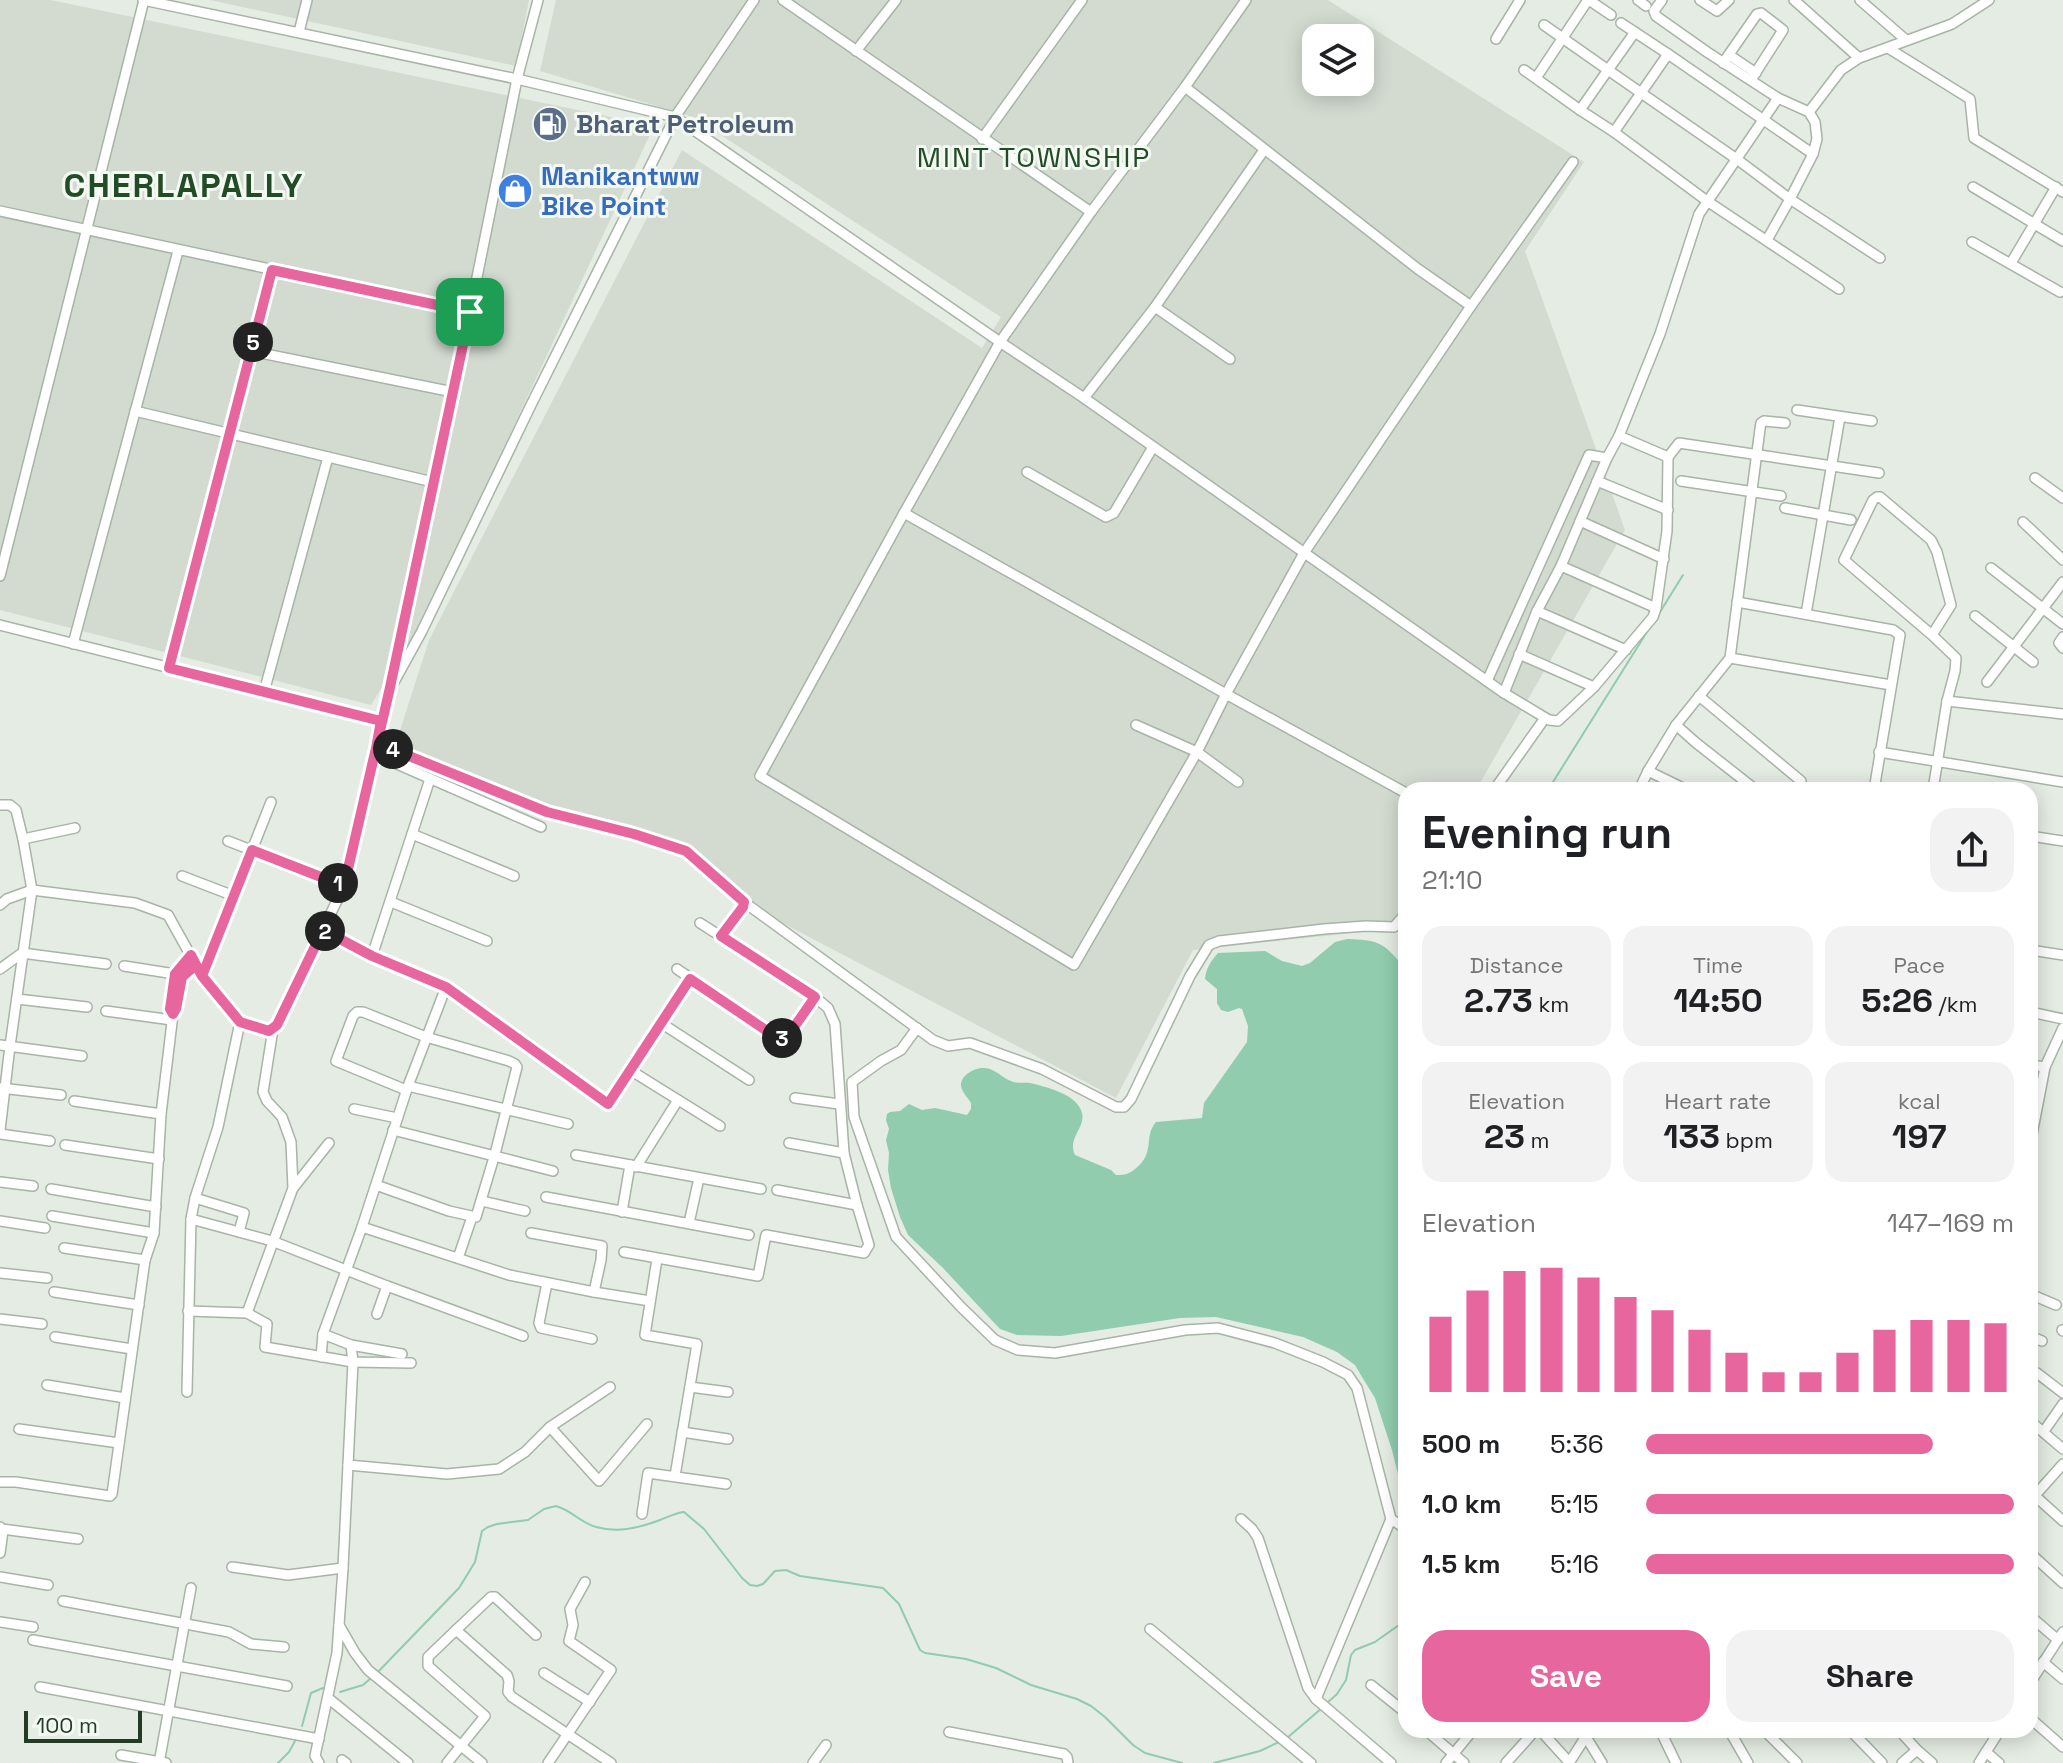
<!DOCTYPE html>
<meta charset="utf-8">
<style>
:root{--surface:#fff;--page:#f2f2f2;--text:#202124;--muted:#757577;--accent:#e7669d}
body{margin:0;font-family:"Space Grotesk",sans-serif;background:var(--page);color:var(--text);height:100vh;display:flex;flex-direction:column;font-size:30px;white-space:nowrap}
*{box-sizing:border-box;margin:0}
p{font-size:26px;color:var(--muted)}
.icon{flex:none;width:44px;height:44px;fill:none;stroke:currentColor;stroke-width:2;stroke-linecap:round;stroke-linejoin:round}
.map{position:relative;flex:1;overflow:hidden}
.side{position:absolute;left:1398px;top:782px;width:640px;height:956px;display:flex;flex-direction:column;background:var(--surface);border-radius:24px;box-shadow:0 4px 20px #0003}
.side>*{flex:none}
.fabs{position:absolute;left:1302px;top:24px;display:grid;gap:16px}
.fabs a{display:grid;place-items:center;width:72px;height:72px;border-radius:16px;background:var(--surface);box-shadow:0 4px 20px #0003;font-size:40px}
.scale{position:absolute;left:24px;bottom:20px;width:118px;box-sizing:border-box;padding-left:8px;border:4px solid #243c25;border-top:0;font-size:22px;line-height:28px;white-space:nowrap;color:#243c25;-webkit-text-stroke:6px #f4f8f3;paint-order:stroke}
.pin{position:absolute;display:grid;place-items:center;width:68px;height:68px;color:#fff;margin:-34px;border-radius:16px;box-shadow:0 4px 12px #0006}
.km{position:absolute;width:40px;height:40px;margin:-20px;border-radius:50%;background:#222;color:#fff;font-size:22px;line-height:40px;text-align:center}
.round{display:grid;place-items:center;flex:none;width:84px;height:84px;border-radius:24px;background:var(--page)}
.summary{display:flex;align-items:center;justify-content:space-between;height:136px;padding:0 24px}
h1{font-size:44px;font-weight:800;line-height:60px}
.metrics{display:grid;grid-template-columns:repeat(3,1fr);gap:12px;height:136px;padding:8px 24px}
.metrics div{display:grid;align-content:center;border-radius:20px;background:var(--page);text-align:center}
.metrics b{font-size:34px;font-weight:800}
.metrics small{font-size:22px;font-weight:400}
.metrics p{font-size:22px}
.chart{height:224px;padding:16px 24px}
.chart p{display:flex;justify-content:space-between}
.chart svg{width:100%;height:144px;margin-top:8px;stroke:var(--accent);stroke-width:6}
.cta{display:flex;gap:16px;margin-top:auto;padding:16px 24px}
.cta a{flex:1;height:92px;border-radius:24px;background:var(--accent);color:#fff;font-size:32px;font-weight:800;line-height:92px;text-align:center}
.cta a+a{background:var(--page);color:var(--text)}
ul{padding:0 24px;list-style:none;font-size:26px}
li{display:grid;grid-template-columns:128px 96px 1fr;align-items:center;height:60px}
li i{height:20px;border-radius:10px;background:var(--accent)}
.map>svg:first-child{display:block}
.built{fill:#d3dbd1;fill-rule:evenodd}
.water{fill:#90ccad}
.lines{fill:none;stroke-linecap:round;stroke-linejoin:round}
.stream{stroke:#90ccad;stroke-width:2}
.minor-casing{stroke:#a7b4a6;stroke-width:12}
.minor{stroke:#fff;stroke-width:9}
.route-casing{stroke:#fff;stroke-width:16}
.route{stroke:#e7669d;stroke-width:10}
.labels{text-anchor:middle;dominant-baseline:central;stroke-width:6;stroke-linejoin:round;paint-order:stroke}
.service-label{font-size:26px;font-weight:bold;fill:#4e5e75;stroke:#f4f8f3;text-anchor:start}
.shop-label{font-size:26px;font-weight:bold;fill:#366cbe;stroke:#f4f8f3;text-anchor:start}
.neighbourhood-label{font-size:28px;letter-spacing:2px;fill:#224c25;stroke:#f4f8f3}
.district-label{font-size:34px;font-weight:bold;letter-spacing:2px;fill:#224c25;stroke:#f4f8f3}
</style>
<div class="map">
<svg width="2063" height="1763" viewBox="0 0 2063 1763">
<rect width="100%" height="100%" fill="#e4ece3"/>
<g class="built">
<polygon points="0,0 51,0 654,126 420,627 371,705 0,610"/>
<polygon points="210,0 529,0 516,66"/>
<path d="M556 0H1328L1584 162 1525 251 1625 530 1476 790H1406V914L1399 928 1193 950 1116 1098 756 909 686 849 564 820 396 743 429 640 682 150 982 348 1001 317 693 117 540 71ZM1316 38H1360V82H1316Z"/>
</g>
<path class="water" d="M1347 939C1382 940 1384 944 1406 969V1506L1392 1450 1375 1398 1362 1377 1355 1365 1337 1352 1303 1337 1216 1317 1180 1318 1061 1336 1017 1335 1000 1329 943 1268 908 1235 900 1217 891 1188 888 1170 889 1153 886 1140 889 1129 886 1120 887 1114 890 1112 900 1111 909 1104 922 1110 935 1108 967 1115 971 1109V1103C968 1098 962 1092 961 1086 960 1076 974 1068 983 1068 994 1067 1002 1078 1011 1081 1017 1084 1024 1082 1030 1083 1046 1087 1072 1093 1080 1108 1090 1126 1066 1136 1075 1155L1111 1170 1116 1175C1125 1175 1129 1174 1135 1169 1156 1153 1143 1137 1156 1122L1202 1118 1204 1103 1247 1042 1248 1026 1242 1009 1239 1008 1228 1012 1221 1010 1217 1003V989L1205 979C1206 968 1211 961 1218 953L1265 951 1282 961 1302 966 1310 963 1335 942Z"/>
<g class="lines">
<g class="stream">
<polyline points="1660,612 1683,575"/>
<polyline points="1548,790 1650,627"/>
<path d="M376 1674 459 1588 475 1562 482 1531 488 1527 497 1524 528 1520 544 1509 556 1506C571 1510 581 1523 596 1527 618 1533 639 1528 660 1520 668 1517 675 1513 684 1512L704 1529 742 1578 750 1585 757 1586 763 1584 775 1571 786 1570 800 1576 883 1588 899 1604 920 1650 925 1653 966 1659 996 1668 1031 1685 1077 1699 1091 1706 1105 1717 1133 1745 1145 1753 1182 1763"/>
<polyline points="340,1692 363,1685 371,1678"/>
<polyline points="1326,1704 1337,1694 1346,1680 1351,1655 1355,1650 1375,1642 1406,1620"/>
<polyline points="302,1726 311,1693 323,1688"/>
<polyline points="1287,1738 1322,1708"/>
<polyline points="278,1763 289,1752 295,1741"/>
<polyline points="1214,1763 1260,1751 1281,1741"/>
</g>
<g class="minor-casing">
<g id="minor">
<polyline points="143,0 517,79 675,117 1000,342 1084,398 1504,693 1537,611 1561,566 1607,458 1619,436 1660,334 1699,214 1778,98 1809,112 1815,122 1817,139 1813,154 1790,199 1767,240"/>
<polyline points="783,0 1091,212"/>
<polyline points="1246,0 1185,87 1091,212 1000,342 904,513 760,776 1074,965 1197,752 1226,694 1304,553 1471,306 1573,162"/>
<polyline points="1589,0 1611,15"/>
<polyline points="1638,0 1646,6"/>
<polyline points="1662,0 1654,11 1656,16 1707,52 1778,98"/>
<polyline points="1700,0 1717,11 1729,0"/>
<polyline points="1794,0 1859,58"/>
<polyline points="1860,0 1906,40"/>
<polyline points="1621,23 1668,54"/>
<polyline points="1544,25 1608,70 1635,32"/>
<polyline points="299,32 307,0"/>
<polyline points="1496,39 1520,0"/>
<polyline points="1888,48 1970,99 1974,138 2063,192"/>
<polyline points="856,51 896,0"/>
<polyline points="1729,55 1756,73"/>
<polyline points="1723,63 1757,14 1761,13 1783,30 1751,80"/>
<polyline points="1524,70 1580,110 1614,132 1707,201 1839,289"/>
<polyline points="1536,78 1588,0"/>
<polyline points="1185,87 1418,269 1471,306"/>
<polyline points="1580,110 1608,70 1738,160 1790,199 1880,258"/>
<polyline points="1809,112 1841,70 1859,58 1952,24 1989,0"/>
<polyline points="1614,132 1668,54 1813,154"/>
<polyline points="982,139 1082,0"/>
<polyline points="1973,187 2063,241"/>
<polyline points="0,211 470,312"/>
<polyline points="1972,242 2060,292"/>
<polyline points="2011,263 2056,187"/>
<polyline points="1155,307 1230,359"/>
<polyline points="251,351 453,392"/>
<polyline points="1084,398 1155,307 1264,150"/>
<polyline points="1797,410 1872,421"/>
<polyline points="135,411 433,482"/>
<polyline points="1619,436 1668,457 1679,443 1879,473"/>
<polyline points="1027,472 1106,517 1114,513 1153,447"/>
<polyline points="2035,478 2063,498"/>
<polyline points="1597,481 1668,510"/>
<polyline points="1681,481 1781,496"/>
<polyline points="1785,508 1851,520"/>
<polyline points="904,513 1226,694 1406,793"/>
<polyline points="1580,521 1664,559"/>
<polyline points="2023,522 2063,560"/>
<polyline points="1561,566 1656,608"/>
<polyline points="1991,568 2063,624"/>
<polyline points="0,576 144,0"/>
<polyline points="1737,602 1893,630 1900,635 1874,790"/>
<polyline points="1537,611 1626,650"/>
<polyline points="1806,614 1840,417"/>
<polyline points="1975,616 2033,662"/>
<polyline points="0,625 381,721"/>
<polyline points="1932,635 1951,605 1937,552 1931,540 1880,497 1877,497 1873,500 1844,560 1932,635 1956,658 1955,671 1947,701 1933,790"/>
<polyline points="2063,637 2059,643 2063,648"/>
<polyline points="73,644 178,251"/>
<polyline points="1519,654 1594,687"/>
<polyline points="1730,658 1891,685"/>
<polyline points="169,668 272,270"/>
<polyline points="1487,681 1589,455 1607,458"/>
<polyline points="394,682 422,631 529,409 675,117 754,0"/>
<polyline points="1987,682 2063,582"/>
<polyline points="264,692 328,457"/>
<polyline points="1504,693 1549,720 1558,721 1594,687 1653,617 1656,608 1667,531 1668,457"/>
<polyline points="1699,696 1801,781"/>
<polyline points="1947,701 2063,714"/>
<polyline points="1136,725 1197,752 1238,782"/>
<polyline points="1676,725 1695,742 1756,790"/>
<polyline points="377,743 547,812 634,834 686,851 744,902 743,907 721,936"/>
<polyline points="1879,752 2063,782"/>
<polyline points="374,754 541,827"/>
<polyline points="1648,771 1687,790"/>
<polyline points="1494,790 1545,718"/>
<polyline points="1639,790 1648,771 1676,725 1730,658 1760,429 1761,423 1764,421 1785,423"/>
<polyline points="0,805 10,805 16,810 23,839 32,890 10,1046 0,1130"/>
<polyline points="412,834 514,876"/>
<polyline points="2030,836 2063,841"/>
<polyline points="23,839 75,828"/>
<polyline points="228,841 344,886"/>
<polyline points="182,876 234,896"/>
<polyline points="391,902 487,941"/>
<polyline points="744,902 933,1040 948,1046 970,1043 1042,1069 1116,1107 1124,1107 1131,1099 1190,976 1209,945 1219,941 1324,929 1366,926 1394,927 1406,913"/>
<polyline points="0,905 7,899 32,890 135,903 168,915 202,976 240,1022 269,1031 273,1029"/>
<polyline points="323,930 372,956 446,987 608,1104 690,979"/>
<polyline points="2030,950 2063,955"/>
<polyline points="372,956 430,779"/>
<polyline points="124,966 175,974"/>
<polyline points="0,969 22,953 106,964"/>
<polyline points="677,969 776,1037 782,1038 790,1033 815,997"/>
<polyline points="202,976 271,802"/>
<polyline points="17,999 87,1007"/>
<polyline points="106,1011 172,1020"/>
<polyline points="2030,1012 2063,1019"/>
<polyline points="173,1014 176,1009 182,977 196,965"/>
<polyline points="661,1023 749,1080"/>
<polyline points="917,1028 901,1050 881,1061 852,1082 854,1117 896,1237 961,1307 995,1340 1018,1350 1055,1353 1185,1330 1218,1328 1275,1343 1323,1362 1348,1375 1357,1388 1391,1519 1406,1529"/>
<polyline points="0,1045 82,1056"/>
<polyline points="2030,1065 2045,1067"/>
<polyline points="630,1070 720,1126"/>
<polyline points="408,1086 568,1124"/>
<polyline points="1,1088 61,1095"/>
<polyline points="795,1098 839,1104"/>
<polyline points="74,1101 161,1114"/>
<polyline points="354,1109 397,1118"/>
<polyline points="393,1130 553,1171"/>
<polyline points="0,1134 50,1141"/>
<polyline points="789,1143 844,1153"/>
<polyline points="65,1145 159,1159"/>
<polyline points="2030,1145 2045,1067 2063,1028"/>
<polyline points="576,1155 761,1189"/>
<polyline points="636,1167 678,1100"/>
<polyline points="0,1182 33,1186"/>
<polyline points="376,1185 449,1211 476,1217 495,1154 517,1067 515,1064 509,1061 426,1037 363,1012 357,1012 353,1016 336,1061 406,1090"/>
<polyline points="294,1187 329,1143"/>
<polyline points="51,1189 156,1207"/>
<polyline points="777,1190 857,1205"/>
<polyline points="546,1197 749,1235"/>
<polyline points="195,1198 244,1213 239,1232"/>
<polyline points="482,1201 525,1211"/>
<polyline points="622,1212 630,1165"/>
<polyline points="52,1216 154,1233"/>
<polyline points="191,1219 272,1241 387,1286 377,1314"/>
<polyline points="0,1221 45,1228"/>
<polyline points="689,1223 699,1178"/>
<polyline points="362,1227 509,1275 594,1292 650,1301"/>
<polyline points="531,1233 602,1246 601,1260 594,1292"/>
<polyline points="64,1248 145,1260"/>
<polyline points="624,1252 758,1276 766,1235 864,1253 869,1245 857,1205 844,1153 835,1024 828,1008 815,997 700,923"/>
<polyline points="458,1258 472,1217"/>
<polyline points="657,1259 645,1335 697,1344 675,1476"/>
<polyline points="0,1273 47,1278"/>
<polyline points="547,1283 539,1323 541,1328 592,1339"/>
<polyline points="387,1286 523,1336"/>
<polyline points="54,1292 139,1305"/>
<polyline points="2030,1294 2056,1305"/>
<polyline points="188,1311 247,1313 267,1324 265,1347 353,1362 411,1363"/>
<polyline points="247,1313 293,1188 291,1142 282,1117 267,1101 263,1092 273,1029 277,1025 344,886 389,692 470,312 517,79 538,0"/>
<polyline points="0,1319 42,1324"/>
<polyline points="2062,1330 2063,1331"/>
<polyline points="2030,1336 2042,1341"/>
<polyline points="55,1337 132,1349"/>
<polyline points="351,1345 402,1354"/>
<polyline points="321,1357 323,1334"/>
<polyline points="2037,1373 2063,1393"/>
<polyline points="47,1385 125,1398"/>
<polyline points="690,1387 728,1392"/>
<polyline points="187,1392 191,1219 195,1198 218,1127 240,1022"/>
<polyline points="2030,1421 2063,1449"/>
<polyline points="550,1427 599,1481 647,1424"/>
<polyline points="19,1429 119,1443"/>
<polyline points="2044,1431 2063,1404"/>
<polyline points="682,1432 728,1439"/>
<polyline points="348,1465 447,1474 499,1469 525,1452 550,1427 610,1387"/>
<polyline points="0,1482 16,1482 110,1496 112,1494 145,1260 154,1233 161,1114 173,1014 170,1009 175,974 191,955"/>
<polyline points="2033,1494 2063,1521"/>
<polyline points="2030,1501 2063,1464"/>
<polyline points="642,1514 648,1473 726,1484"/>
<polyline points="1241,1519 1252,1529 1258,1538 1308,1688 1316,1699 1391,1763"/>
<polyline points="0,1527 3,1531 0,1553"/>
<polyline points="2,1529 78,1539"/>
<polyline points="2030,1553 2063,1583"/>
<polyline points="232,1567 288,1575 343,1568"/>
<polyline points="0,1577 48,1585"/>
<polyline points="63,1601 229,1632 251,1644 284,1647"/>
<polyline points="2030,1616 2058,1640"/>
<polyline points="0,1622 33,1627"/>
<polyline points="339,1625 355,1653 368,1670 482,1763"/>
<polyline points="1150,1629 1311,1763"/>
<polyline points="456,1630 491,1597 495,1597 536,1635"/>
<polyline points="33,1640 287,1686"/>
<polyline points="2043,1662 2063,1679"/>
<polyline points="544,1673 590,1702"/>
<polyline points="2030,1683 2063,1632"/>
<polyline points="1371,1685 1406,1713"/>
<polyline points="40,1687 319,1739"/>
<polyline points="328,1698 408,1763"/>
<polyline points="1316,1699 1391,1519"/>
<polyline points="2030,1718 2063,1747"/>
<polyline points="1426,1730 1464,1763"/>
<polyline points="1540,1730 1569,1762"/>
<polyline points="1660,1730 1676,1763"/>
<polyline points="1729,1730 1748,1763"/>
<polyline points="1764,1730 1797,1763"/>
<polyline points="1850,1730 1882,1763"/>
<polyline points="1899,1730 1917,1750 1932,1763"/>
<polyline points="949,1732 1064,1754 1067,1757 1068,1763"/>
<polyline points="1586,1737 1602,1763"/>
<polyline points="1986,1752 1999,1763"/>
<polyline points="121,1755 166,1763"/>
<polyline points="342,1760 346,1763"/>
<polyline points="159,1763 191,1588"/>
<polyline points="319,1763 315,1756 337,1653 343,1568 353,1362 351,1345 323,1334 362,1227 408,1086 446,987"/>
<polyline points="447,1763 485,1716 428,1666 428,1657 456,1630 507,1675 509,1681 508,1692 512,1697 611,1763"/>
<polyline points="548,1763 611,1670 569,1641 573,1625 570,1609 585,1582"/>
<polyline points="813,1763 826,1745"/>
<polyline points="1446,1763 1473,1730"/>
<polyline points="1506,1763 1532,1734"/>
<polyline points="1569,1763 1590,1730"/>
<polyline points="1902,1763 1917,1750"/>
<polyline points="1979,1763 2000,1730"/>
</g>
</g>
<use href="#minor" class="minor"/>
</g>
<g class="lines">
<g class="route-casing">
<polyline id="route" points="470,312 389,692 344,886 252,850 202,976 191,955 175,974 170,1009 173,1014 176,1009 182,977 196,965 202,976 240,1022 269,1031 277,1025 323,930 372,956 446,987 608,1104 690,979 776,1037 782,1038 790,1033 815,997 721,936 743,907 744,902 686,851 634,834 547,812 377,743 381,721 169,668 272,270 470,312"/>
</g>
<use href="#route" class="route"/>
</g>
<defs>
<g id="fuel-disc" transform="scale(1.8)"><circle r="9.5" fill="#5c6f8a" stroke="#f4f8f3"/><path d="M-5.5-6h7V0h2V4h1.3V-2.5L3-4.5l.8-.8L6-3V5H2.5V1h-1V6h-7ZM-4.2-4.7v3.2H.2V-4.7Z" fill="#fff"/></g>
<g id="shop-disc" transform="scale(1.8)"><circle r="9.5" fill="#3f7fe0" stroke="#f4f8f3"/><path d="M-5-2.5h2.3a2.7 3.5 0 0 1 5.4 0H5L5.5 6h-11ZM-1.5-2.5h3a1.5 2.3 0 0 0-3 0Z" fill="#fff"/></g>
</defs>
<g fill-rule="evenodd">
<use href="#fuel-disc" x="550" y="124"/>
<use href="#shop-disc" x="515" y="191"/>
</g>
<g class="labels">
<g class="service-label">
<text x="576" y="124">Bharat Petroleum</text>
</g>
<g class="shop-label">
<text x="541" y="176">Manikantww<tspan x="541" dy="30">Bike Point</tspan></text>
</g>
<g class="neighbourhood-label">
<text x="1034" y="157">MINT TOWNSHIP</text>
</g>
<g class="district-label">
<text x="184" y="185">CHERLAPALLY</text>
</g>
</g>
</svg>
<div class="fabs">
<a><svg class="icon" aria-label="layers" viewBox="0 0 24 24"><path d="M12 4l9 5-9 5-9-5zM3 14l9 5 9-5"/></svg></a>
</div>
<div class="scale">100 m</div>
<div class="pin" style="left:470px;top:312px;background:#1e9e55"><svg class="icon" aria-label="arrive" viewBox="0 0 24 24"><path d="M6 21V4h12l-3 4 3 4H6"/></svg></div>
<b class="km" style="left:338px;top:883px">1</b>
<b class="km" style="left:325px;top:931px">2</b>
<b class="km" style="left:782px;top:1038px">3</b>
<b class="km" style="left:393px;top:749px">4</b>
<b class="km" style="left:253px;top:342px">5</b>
<section class="side">
<div class="summary"><div><h1>Evening run</h1><p>21:10</p></div><a class="round"><svg class="icon" aria-label="share" viewBox="0 0 24 24"><path d="M12 15V3M7 8l5-5 5 5M5 13v7h14v-7"/></svg></a></div>
<div class="metrics">
<div><p>Distance</p><b>2.73<small> km</small></b></div>
<div><p>Time</p><b>14:50</b></div>
<div><p>Pace</p><b>5:26<small> /km</small></b></div>
</div>
<div class="metrics">
<div><p>Elevation</p><b>23<small> m</small></b></div>
<div><p>Heart rate</p><b>133<small> bpm</small></b></div>
<div><p>kcal</p><b>197</b></div>
</div>
<div class="chart"><p><span>Elevation</span>147–169 m</p>
<svg viewBox="0 0 160 44" preserveAspectRatio="none"><path d="M5 44V21M15 44V13M25 44V7M35 44V6M45 44V9M55 44V15M65 44V19M75 44V25M85 44V32M95 44V38M105 44V38M115 44V32M125 44V25M135 44V22M145 44V22M155 44V23"/></svg>
</div>
<ul>
<li><b>500 m</b>5:36<i style="width:78%"></i></li>
<li><b>1.0 km</b>5:15<i style="width:100%"></i></li>
<li><b>1.5 km</b>5:16<i style="width:100%"></i></li>
</ul>
<div class="cta"><a>Save</a><a>Share</a></div>
</section>
</div>
